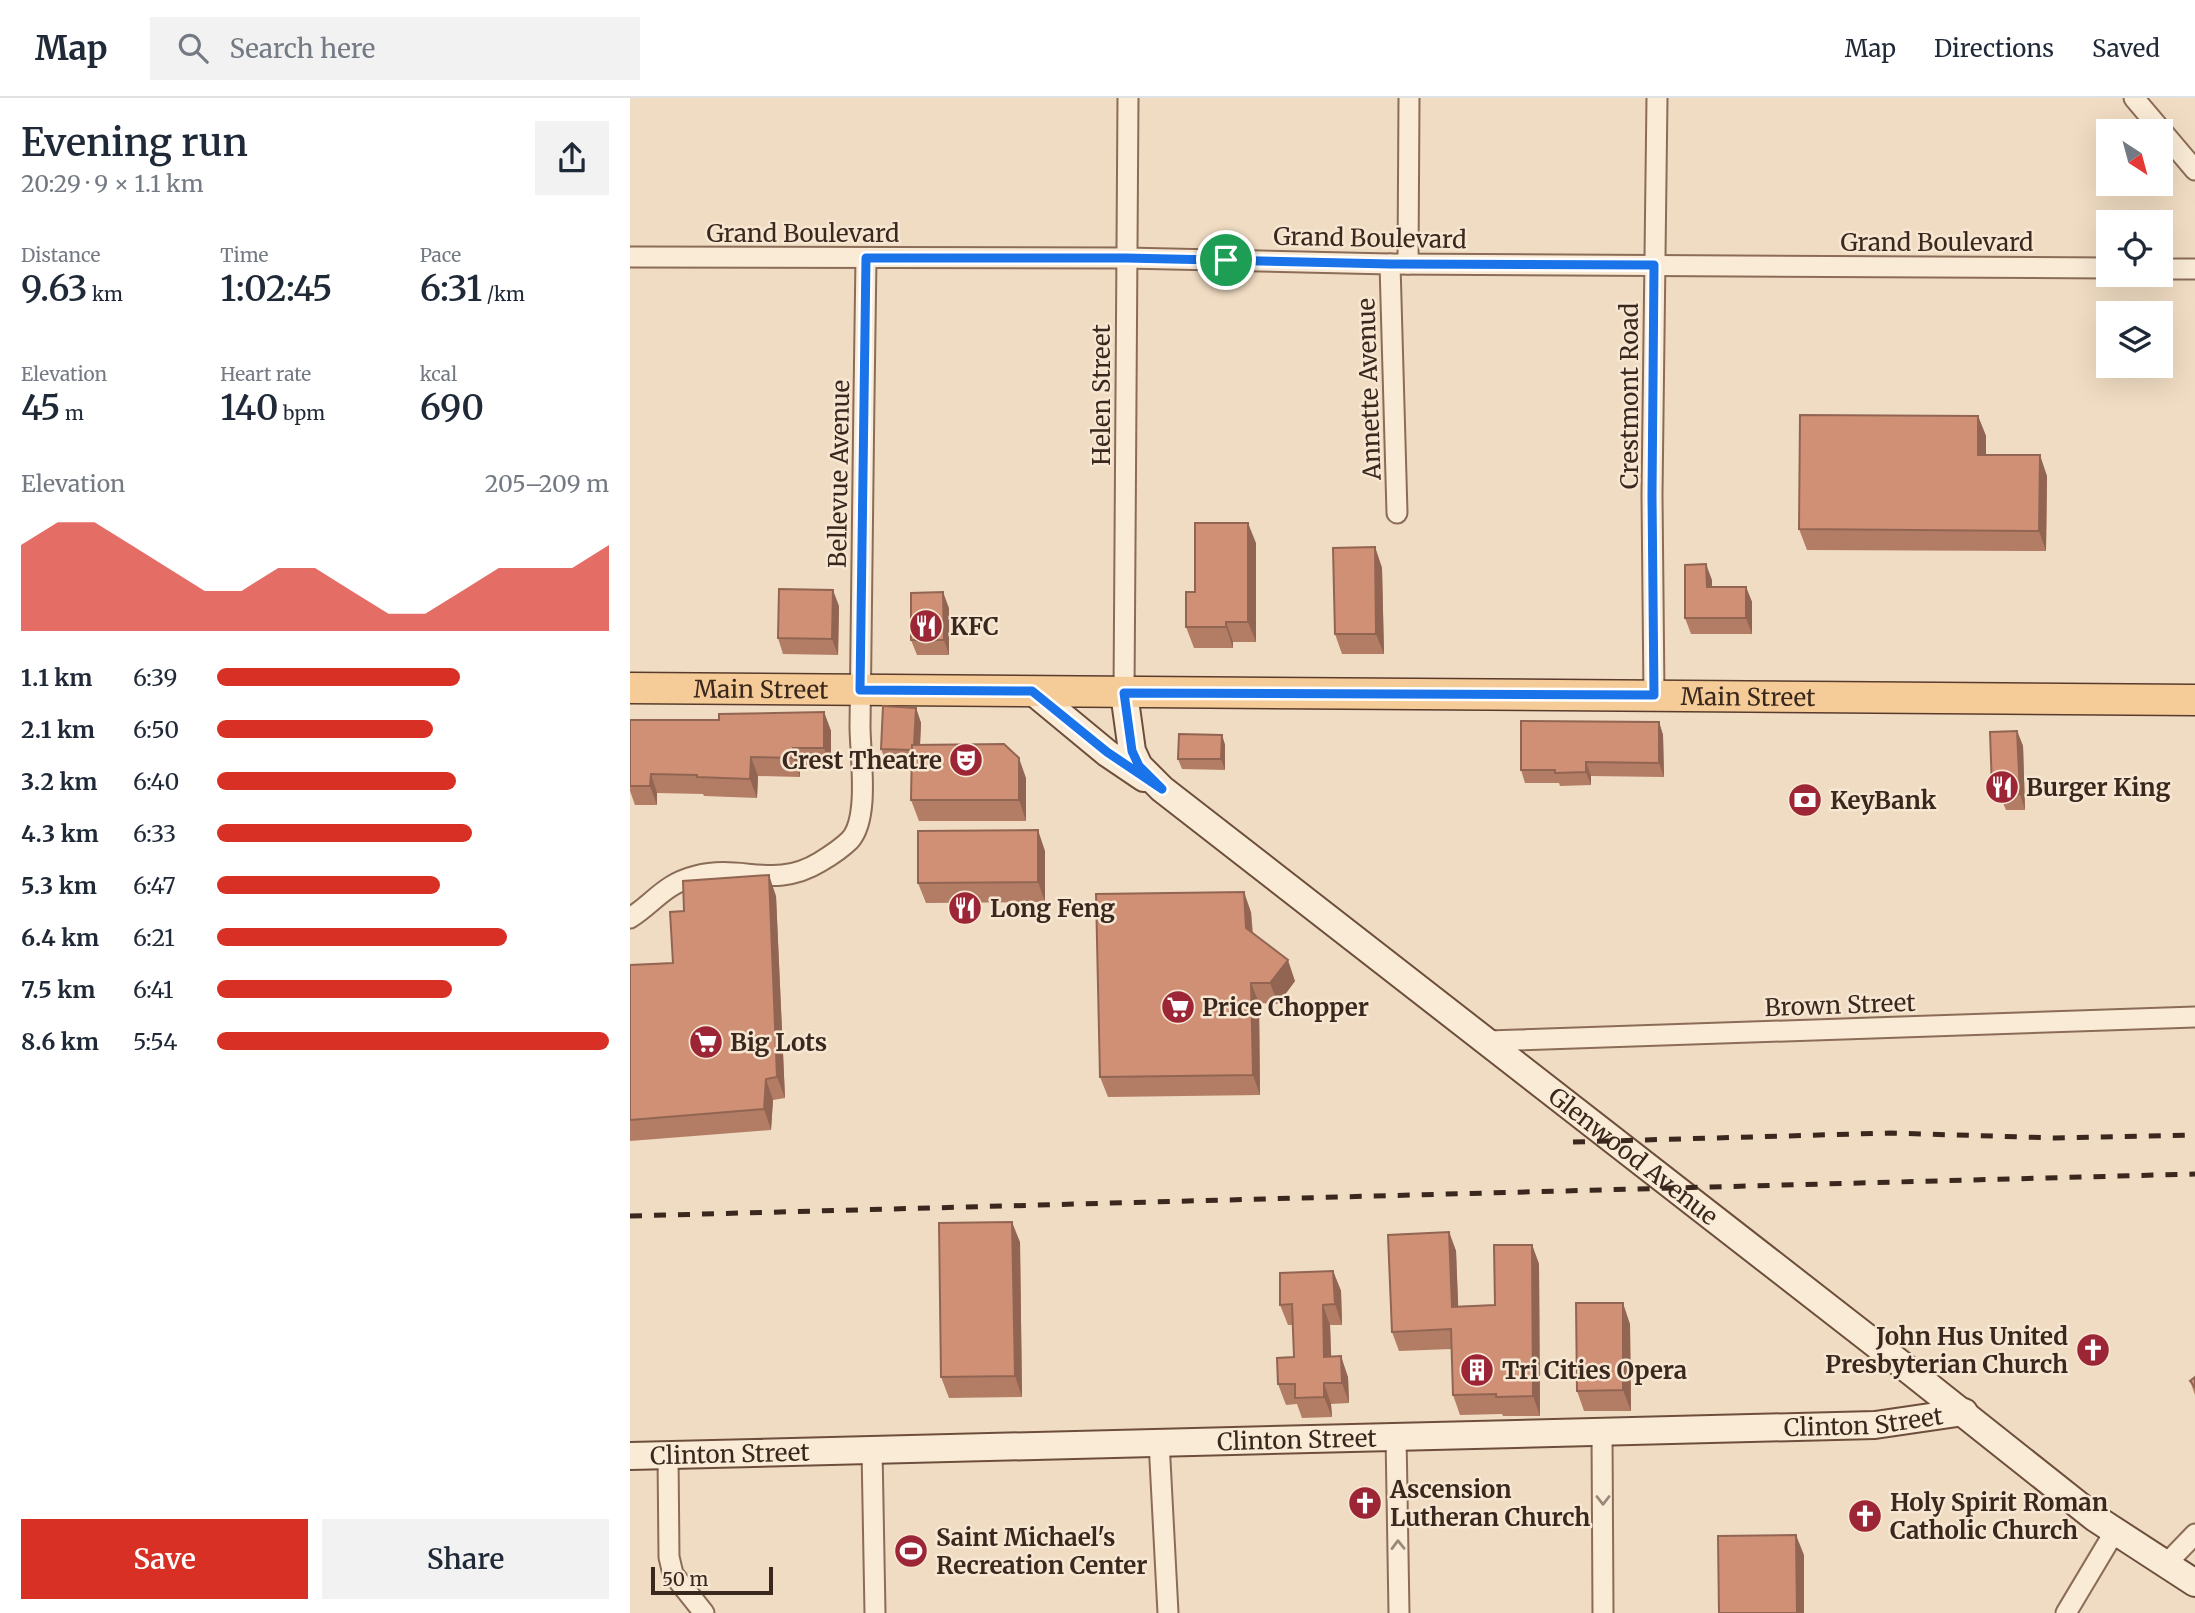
<!DOCTYPE html>
<meta charset="utf-8">
<style>
:root{--surface:#fff;--page:#f2f2f3;--text:#1f2937;--muted:#747a83;--line:#e0e1e3;--accent:#d93025}
body{margin:0;font-family:Merriweather,serif;background:var(--page);color:var(--text);height:100vh;display:flex;flex-direction:column;font-size:26px;white-space:nowrap}
*{box-sizing:border-box;margin:0}
p{font-size:23px;color:var(--muted)}
.icon{flex:none;width:38px;height:38px;fill:none;stroke:currentColor;stroke-width:2;stroke-linecap:round;stroke-linejoin:round}
.map{position:relative;flex:1;overflow:hidden}
.drawer{display:flex;flex-direction:column;background:var(--surface);width:630px}
.drawer>*{flex:none}
.needle{width:46px;rotate:144deg}
.fabs{position:absolute;left:1466px;top:21px;display:grid;gap:14px}
.fabs a{display:grid;place-items:center;width:77px;height:77px;border-radius:0px;background:var(--surface);box-shadow:0 7px 28px #0002;font-size:35px}
.scale{position:absolute;left:21px;bottom:18px;width:122px;box-sizing:border-box;padding-left:7px;border:4px solid #3a271d;border-top:0;font-size:19px;line-height:24px;white-space:nowrap;color:#3a271d;-webkit-text-stroke:5px #f7e7d2;paint-order:stroke}
.pin{position:absolute;display:grid;place-items:center;width:60px;height:60px;color:#fff;margin:-30px;border:4px solid #fff;border-radius:50%;box-shadow:0 2px 7px #0007}
.round{display:grid;place-items:center;flex:none;width:74px;height:74px;border-radius:0px;background:var(--page)}
.head{display:flex;align-items:center;justify-content:space-between;height:119px;padding:0 21px}
h1{font-size:38px;font-weight:600;line-height:52px}
.stats{display:grid;grid-template-columns:repeat(3,1fr);gap:10px;height:119px;padding:7px 21px}
.stats div{display:grid;align-content:center}
.stats b{font-size:35px;font-weight:600}
.stats small{font-size:19px;font-weight:400}
.stats p{font-size:19px}
.chart{height:196px;padding:14px 21px}
.chart p{display:flex;justify-content:space-between}
.chart svg{width:100%;height:126px;margin-top:7px;fill:var(--accent);opacity:.7}
.action{display:flex;gap:14px;margin-top:auto;padding:14px 21px}
.action a{flex:1;height:80px;border-radius:0px;background:var(--accent);color:#fff;font-size:28px;font-weight:600;line-height:80px;text-align:center}
.action a+a{background:var(--page);color:var(--text)}
ul{padding:0 21px;list-style:none;font-size:23px}
li{display:grid;grid-template-columns:112px 84px 1fr;align-items:center;height:52px}
li i{height:18px;border-radius:9px;background:var(--accent)}
header{display:flex;align-items:center;gap:42px;box-sizing:border-box;height:98px;padding:0 35px;background:var(--surface);border-bottom:2px solid var(--line)}
header strong{font-size:33px}
nav{display:flex;gap:38px;margin-inline-start:auto;font-size:24px}
.search{width:490px;height:63px;background:var(--page);display:flex;align-items:center;gap:18px;box-sizing:border-box;padding:0 24px;border-radius:0px;color:var(--muted);font-size:26px}
main{display:flex;flex:1;min-height:0}
.map>svg:first-child{display:block}
.lines{fill:none;stroke-linecap:round;stroke-linejoin:round}
.street-casing{stroke:#8b6c58;stroke-width:23}
.secondary-casing{stroke:#6d4e3c;stroke-width:30}
.primary-casing{stroke:#583b2d;stroke-width:33}
.street{stroke:#faebd6;stroke-width:19}
.secondary{stroke:#faebd6;stroke-width:26}
.primary{stroke:#f5cc98;stroke-width:30}
.rail{stroke:#3a271d;stroke-width:5;stroke-dasharray:12 12;stroke-linecap:butt}
.wall{fill:#b37c65}
.shaded-wall{fill:#926553}
.building{fill:#d09076;stroke:#926553;stroke-width:2}
.oneway{stroke:#9a897a}
.route-casing{stroke:#fff;stroke-width:14}
.route{stroke:#1a73e8;stroke-width:9}
.labels{text-anchor:middle;dominant-baseline:central;stroke-width:5;stroke-linejoin:round;paint-order:stroke}
.street-label{font-size:24px;fill:#3a271d;stroke:#f7e7d2}
.poi-label{font-size:24px;font-weight:bold;fill:#3a271d;stroke:#f7e7d2;text-anchor:start}
</style>
<header>
<strong>Map</strong>
<div class="search"><svg class="icon" aria-label="search" viewBox="0 0 24 24"><circle cx="10" cy="10" r="6"/><path d="M15 15l6 6"/></svg>Search here</div>
<nav><a>Map</a><a>Directions</a><a>Saved</a></nav>
</header>
<main>
<section class="drawer">
<div class="head"><div><h1>Evening run</h1><p>20:29 · 9 × 1.1 km</p></div><a class="round"><svg class="icon" aria-label="share" viewBox="0 0 24 24"><path d="M12 15V3M7 8l5-5 5 5M5 13v7h14v-7"/></svg></a></div>
<div class="stats">
<div><p>Distance</p><b>9.63<small> km</small></b></div>
<div><p>Time</p><b>1:02:45</b></div>
<div><p>Pace</p><b>6:31<small> /km</small></b></div>
</div>
<div class="stats">
<div><p>Elevation</p><b>45<small> m</small></b></div>
<div><p>Heart rate</p><b>140<small> bpm</small></b></div>
<div><p>kcal</p><b>690</b></div>
</div>
<div class="chart"><p><span>Elevation</span>205–209 m</p>
<svg viewBox="0 0 160 44" preserveAspectRatio="none"><path d="M0 44V14L10 6L20 6L30 14L40 22L50 30L60 30L70 22L80 22L90 30L100 38L110 38L120 30L130 22L140 22L150 22L160 14V44z"/></svg>
</div>
<ul>
<li><b>1.1 km</b>6:39<i style="width:62%"></i></li>
<li><b>2.1 km</b>6:50<i style="width:55%"></i></li>
<li><b>3.2 km</b>6:40<i style="width:61%"></i></li>
<li><b>4.3 km</b>6:33<i style="width:65%"></i></li>
<li><b>5.3 km</b>6:47<i style="width:57%"></i></li>
<li><b>6.4 km</b>6:21<i style="width:74%"></i></li>
<li><b>7.5 km</b>6:41<i style="width:60%"></i></li>
<li><b>8.6 km</b>5:54<i style="width:100%"></i></li>
</ul>
<div class="action"><a>Save</a><a>Share</a></div>
</section>
<div class="map">
<svg width="1565" height="1515" viewBox="0 0 1565 1515">
<rect width="100%" height="100%" fill="#f0dcc2"/>
<g class="lines">
<g class="street-casing">
<g id="street">
<polyline points="1504,0 1565,72"/>
<polyline points="0,159 496,160 760,166 1479,170"/>
<polyline points="760,166 767,415"/>
<polyline points="778,166 779,0"/>
<polyline points="1531,171 1565,171"/>
<polyline points="494,595 498,0"/>
<polyline points="1024,597 1022,397 1027,0"/>
<path d="M0 820C25 804 34 786 66 778 112 766 144 792 190 764 200 758 212 750 220 742 240 720 230 657 230 628 231 472 234 316 236 160"/>
<polyline points="858,943 1565,919"/>
<polyline points="972,1334 973,1515"/>
<polyline points="766,1337 769,1515"/>
<polyline points="529,1343 538,1515"/>
<polyline points="242,1351 245,1515"/>
<polyline points="38,1357 39,1459 43,1476 74,1515"/>
<polyline points="1536,1466 1565,1436"/>
<polyline points="1436,1515 1485,1433"/>
</g>
</g>
<g class="secondary-casing">
<g id="secondary">
<polyline points="402,593 477,655 514,680"/>
<path id="s1" d="M494 595 502 653 509 668 532 691 1271 1266 1465 1420 1565 1485"/>
<path id="s2" d="M0 1358 1245 1327 1334 1314"/>
</g>
</g>
<g class="primary-casing">
<g id="primary">
<path id="s3" d="M0 590 1565 602"/>
</g>
</g>
<use href="#street" class="street"/>
<use href="#secondary" class="secondary"/>
<use href="#primary" class="primary"/>
<g class="rail">
<polyline points="943,1044 1261,1035 1425,1040 1565,1037"/>
<polyline points="0,1118 1565,1076"/>
</g>
</g>
<g class="wall">
<polygon points="1348,318 1356,338 1356,357 1417,378 1416,453 1177,452 1169,431"/>
<polygon points="626,445 626,544 603,544 603,550 564,550 556,529 565,494"/>
<polygon points="745,449 752,470 754,556 712,556 705,536"/>
<polygon points="1082,482 1082,489 1116,489 1122,504 1122,536 1061,536 1055,520"/>
<polygon points="209,508 208,557 153,556 148,540"/>
<polygon points="319,510 319,557 287,557 281,542"/>
<polygon points="286,610 291,625 290,647 396,680 396,723 289,723 281,702 282,667 257,666 251,651"/>
<polygon points="194,614 201,633 201,669 170,669 170,679 128,678 127,700 74,698 73,696 27,695 27,707 5,707 0,693 0,622 89,622"/>
<polygon points="1029,624 1033,637 1034,679 961,678 961,687 930,688 929,685 895,685 891,672"/>
<polygon points="1387,633 1393,648 1395,712 1376,712 1373,705 1368,705 1362,690"/>
<polygon points="592,637 595,647 595,672 552,671 548,661"/>
<polygon points="415,753 415,804 296,805 288,785"/>
<polygon points="146,798 155,1000 143,1002 141,1032 0,1043 0,867 43,865 54,813"/>
<polygon points="621,814 623,835 665,883 648,906 629,905 630,997 478,999 470,979"/>
<polygon points="819,1134 826,1153 828,1208 865,1207 902,1147 909,1166 910,1318 873,1318 872,1316 830,1317 823,1297 822,1251 769,1253 762,1234"/>
<polygon points="390,1144 392,1299 319,1300 311,1279"/>
<polygon points="703,1173 711,1193 712,1227 700,1227 701,1259 718,1279 719,1305 701,1306 702,1319 672,1320 667,1306 656,1307 648,1286 664,1259 663,1227 658,1227 650,1207"/>
<polygon points="1000,1226 1001,1313 954,1313 947,1293"/>
<polygon points="1565,1279 1565,1297 1560,1283"/>
</g>
<g class="shaded-wall">
<polygon points="1348,318 1356,338 1356,378 1348,357"/>
<polygon points="1410,357 1417,378 1416,453 1409,433"/>
<polygon points="618,425 626,445 626,544 618,524"/>
<polygon points="745,449 752,470 754,556 746,536"/>
<polygon points="1076,466 1082,482 1082,504 1077,489"/>
<polygon points="1116,489 1122,504 1122,536 1116,520"/>
<polygon points="203,492 209,508 208,557 202,541"/>
<polygon points="313,494 319,510 319,557 314,542"/>
<polygon points="596,524 603,544 603,550 596,529"/>
<polygon points="286,610 291,625 289,668 284,652"/>
<polygon points="194,614 201,633 201,669 194,650"/>
<polygon points="1029,624 1033,637 1034,679 1029,665"/>
<polygon points="1387,633 1393,648 1395,712 1390,696"/>
<polygon points="592,637 595,647 595,672 591,661"/>
<polygon points="163,650 170,669 170,679 163,660"/>
<polygon points="121,659 128,678 127,700 120,681"/>
<polygon points="389,660 396,680 396,723 389,702"/>
<polygon points="956,664 961,678 961,687 956,674"/>
<polygon points="21,676 27,695 27,707 20,688"/>
<polygon points="408,732 415,753 415,804 408,784"/>
<polygon points="139,777 146,798 155,1000 147,979"/>
<polygon points="614,794 621,814 623,851 616,830"/>
<polygon points="658,862 665,883 648,906 640,885"/>
<polygon points="621,885 629,905 630,997 623,977"/>
<polygon points="136,981 143,1002 141,1032 134,1011"/>
<polygon points="382,1124 390,1144 392,1299 385,1278"/>
<polygon points="819,1134 826,1153 829,1228 822,1209"/>
<polygon points="902,1147 909,1166 910,1318 903,1298"/>
<polygon points="703,1173 711,1193 712,1227 705,1206"/>
<polygon points="993,1205 1000,1226 1001,1313 993,1292"/>
<polygon points="693,1207 700,1227 702,1279 694,1259"/>
<polygon points="711,1258 718,1279 719,1305 712,1285"/>
<polygon points="694,1285 701,1306 702,1319 694,1299"/>
<polygon points="1166,1437 1174,1457 1174,1515 1167,1515"/>
</g>
<g class="building">
<polygon points="1170,317 1348,318 1348,357 1410,357 1409,433 1169,431"/>
<polygon points="565,425 618,425 618,524 596,524 596,529 556,529 556,494 565,494"/>
<polygon points="745,449 746,536 705,536 703,450"/>
<polygon points="1076,466 1077,489 1116,489 1116,520 1055,520 1055,467"/>
<polygon points="149,491 203,492 202,541 148,540"/>
<polygon points="313,494 314,542 281,542 281,495"/>
<polygon points="253,608 286,610 284,647 282,647 282,652 251,651"/>
<polygon points="194,614 194,650 163,650 163,660 121,659 120,681 67,679 67,677 21,676 20,688 0,688 0,622 89,622 89,616"/>
<polygon points="891,623 1029,624 1029,665 956,664 956,674 925,675 925,672 891,672"/>
<polygon points="1387,633 1390,696 1370,697 1370,689 1362,690 1360,634"/>
<polygon points="549,636 592,637 591,661 548,661"/>
<polygon points="374,646 389,660 389,702 281,702 282,647"/>
<polygon points="408,732 408,784 288,785 288,733"/>
<polygon points="139,777 147,979 136,981 134,1011 0,1022 0,867 43,865 40,814 54,813 53,783"/>
<polygon points="614,794 616,830 658,862 640,885 621,885 623,977 470,979 466,796"/>
<polygon points="382,1124 385,1278 311,1279 309,1125"/>
<polygon points="819,1134 822,1209 865,1207 864,1147 902,1147 903,1298 866,1299 866,1296 823,1297 821,1231 762,1234 758,1137"/>
<polygon points="703,1173 705,1206 693,1207 694,1259 711,1258 712,1285 694,1285 694,1299 665,1300 665,1286 648,1286 647,1260 664,1259 662,1206 650,1207 650,1175"/>
<polygon points="946,1205 993,1205 993,1292 947,1293"/>
<polygon points="1565,1279 1565,1289 1560,1283"/>
<polygon points="1166,1437 1167,1515 1089,1515 1088,1438"/>
</g>
<defs><path id="oneway-chevron" d="M-2-3.5L2.5 0L-2 3.5" fill="none" stroke-width="1.6" stroke-linecap="round" stroke-linejoin="round" transform="scale(1.75)"/></defs>
<g class="oneway">
<use href="#oneway-chevron" transform="translate(973 1402) rotate(90)"/>
<use href="#oneway-chevron" transform="translate(768 1447) rotate(-91)"/>
</g>
<g class="lines">
<g class="route-casing">
<polygon id="route" points="236,160 496,160 760,166 1024,167 1022,397 1024,597 494,595 502,653 509,668 532,691 477,654 402,593 230,592"/>
</g>
<use href="#route" class="route"/>
</g>
<defs>
<g id="restaurant-disc" transform="scale(1.75)"><circle r="9.5" fill="#9c2636" stroke="#f7e7d2"/><path d="M-5-6h1v4h1v-4h1v4h1v-4h1v5L-1.5 .5V6h-2V.5L-5-1ZM5-6V6H3V1.5H1.5Q1.5-4 5-6Z" fill="#fff"/></g>
<g id="theatre-disc" transform="scale(1.75)"><circle r="9.5" fill="#9c2636" stroke="#f7e7d2"/><path d="M-5-5.5Q0-4 5-5.5V0Q5 5 0 6Q-5 5-5 0ZM-3.3-2.5H-1v1.5H-3.3ZM1-2.5H3.3v1.5H1ZM-2.8 1Q0 5.5 2.8 1Z" fill="#fff"/></g>
<g id="bank-disc" transform="scale(1.75)"><circle r="9.5" fill="#9c2636" stroke="#f7e7d2"/><path d="M-6-4H6V4H-6ZM0-2.3a2.3 2.3 0 1 0 0 4.6a2.3 2.3 0 1 0 0-4.6Z" fill="#fff"/></g>
<g id="supermarket-disc" transform="scale(1.75)"><circle r="9.5" fill="#9c2636" stroke="#f7e7d2"/><path d="M-6-5.5h2.5l.6 2H6L4.5 2H-2.5L-4.4-4H-6ZM-1.5 3.2a1.3 1.3 0 1 0 .1 0ZM3 3.2a1.3 1.3 0 1 0 .1 0Z" fill="#fff"/></g>
<g id="church-disc" transform="scale(1.75)"><circle r="9.5" fill="#9c2636" stroke="#f7e7d2"/><path d="M-1.2-6h2.4v3.5h3.3v2.4h-3.3V6h-2.4V-.1h-3.3v-2.4h3.3Z" fill="#fff"/></g>
<g id="building-disc" transform="scale(1.75)"><circle r="9.5" fill="#9c2636" stroke="#f7e7d2"/><path d="M-4-6H4V6H1V3H-1V6H-4ZM-2.5-4.3h1.7v1.8h-1.7ZM.8-4.3h1.7v1.8H.8ZM-2.5-1h1.7V.8h-1.7ZM.8-1h1.7V.8H.8Z" fill="#fff"/></g>
<g id="stadium-disc" transform="scale(1.75)"><circle r="9.5" fill="#9c2636" stroke="#f7e7d2"/><path d="M0-5a6.5 5 0 1 0 0 10a6.5 5 0 1 0 0-10ZM-3.5-1.8h7v3.6h-7Z" fill="#fff"/></g>
</defs>
<g fill-rule="evenodd">
<use href="#restaurant-disc" x="296" y="528"/>
<use href="#theatre-disc" x="336" y="662"/>
<use href="#restaurant-disc" x="1372" y="689"/>
<use href="#bank-disc" x="1175" y="702"/>
<use href="#restaurant-disc" x="335" y="810"/>
<use href="#supermarket-disc" x="548" y="909"/>
<use href="#supermarket-disc" x="76" y="944"/>
<use href="#church-disc" x="1463" y="1252"/>
<use href="#building-disc" x="847" y="1272"/>
<use href="#church-disc" x="735" y="1405"/>
<use href="#church-disc" x="1235" y="1418"/>
<use href="#stadium-disc" x="281" y="1453"/>
</g>
<g class="labels">
<g class="street-label">
<text x="173" y="135">Grand Boulevard</text>
<text transform="translate(740 140) rotate(1)">Grand Boulevard</text>
<text x="1307" y="144">Grand Boulevard</text>
<text transform="translate(739 291) rotate(-92)">Annette Avenue</text>
<text transform="translate(471 297) rotate(-90)">Helen Street</text>
<text transform="translate(999 298) rotate(-90)">Crestmont Road</text>
<text transform="translate(209 376) rotate(-89)">Bellevue Avenue</text>
<text stroke="none"><textPath href="#s3" startOffset="131">Main Street</textPath></text>
<text stroke="none"><textPath href="#s3" startOffset="1118">Main Street</textPath></text>
<text transform="translate(1210 907) rotate(-2)">Brown Street</text>
<text stroke="none"><textPath href="#s1" startOffset="705">Glenwood Avenue</textPath></text>
<text stroke="none"><textPath href="#s2" startOffset="1234">Clinton Street</textPath></text>
<text stroke="none"><textPath href="#s2" startOffset="667">Clinton Street</textPath></text>
<text stroke="none"><textPath href="#s2" startOffset="100">Clinton Street</textPath></text>
</g>
<g class="poi-label">
<text x="320" y="528">KFC</text>
<text x="312" y="662" text-anchor="end">Crest Theatre</text>
<text x="1396" y="689">Burger King</text>
<text x="1200" y="702">KeyBank</text>
<text x="360" y="810">Long Feng</text>
<text x="572" y="909">Price Chopper</text>
<text x="100" y="944">Big Lots</text>
<text x="1438" y="1238" text-anchor="end">John Hus United<tspan x="1438" dy="28">Presbyterian Church</tspan></text>
<text x="872" y="1272">Tri Cities Opera</text>
<text x="760" y="1391">Ascension<tspan x="760" dy="28">Lutheran Church</tspan></text>
<text x="1260" y="1404">Holy Spirit Roman<tspan x="1260" dy="28">Catholic Church</tspan></text>
<text x="306" y="1439">Saint Michael's<tspan x="306" dy="28">Recreation Center</tspan></text>
</g>
</g>
</svg>
<div class="fabs">
<a><svg class="needle" viewBox="-14 -14 28 28"><path d="M0-13l5 13h-10z" fill="#e53935"/><path d="M0 13l5-13h-10z" fill="#747a83"/></svg></a>
<a><svg class="icon" aria-label="locate" viewBox="0 0 24 24"><circle cx="12" cy="12" r="6"/><path d="M12 2v4M12 18v4M2 12h4M18 12h4"/></svg></a>
<a><svg class="icon" aria-label="layers" viewBox="0 0 24 24"><path d="M12 4l9 5-9 5-9-5zM3 14l9 5 9-5"/></svg></a>
</div>
<div class="scale">50 m</div>
<div class="pin" style="left:596px;top:162px;background:#1e9e55"><svg class="icon" aria-label="arrive" viewBox="0 0 24 24"><path d="M6 21V4h12l-3 4 3 4H6"/></svg></div>
</div>
</main>
